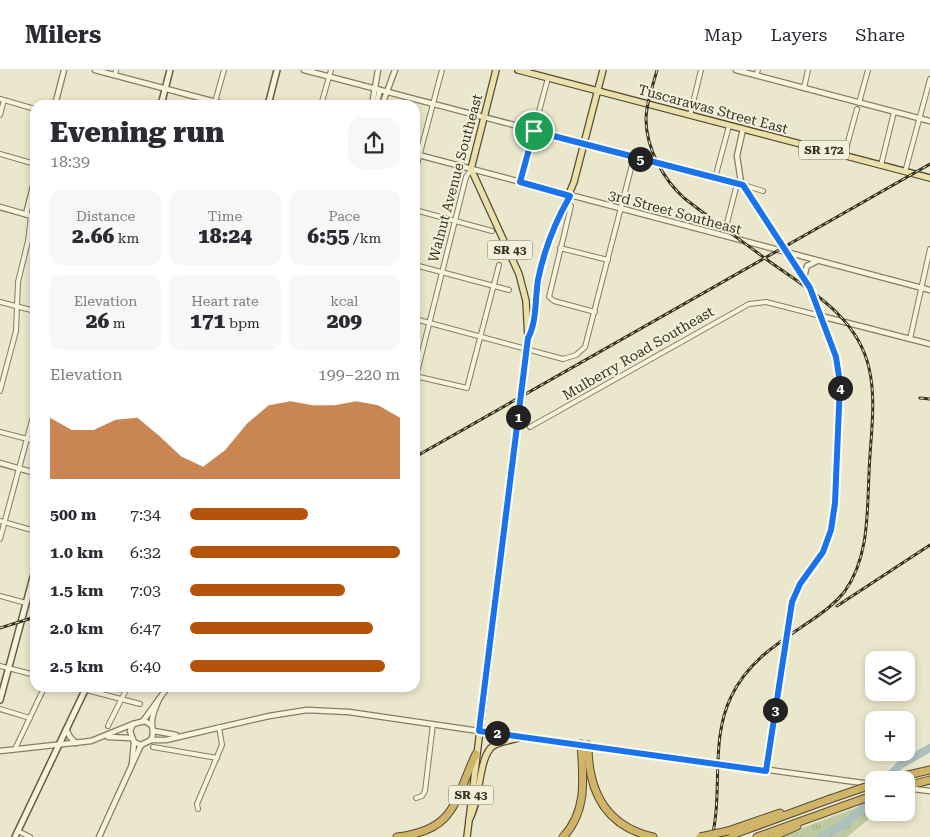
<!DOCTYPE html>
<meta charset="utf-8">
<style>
:root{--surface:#fff;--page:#f7f7f7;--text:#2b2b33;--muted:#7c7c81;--line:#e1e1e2;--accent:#b45309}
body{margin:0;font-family:"Roboto Serif",serif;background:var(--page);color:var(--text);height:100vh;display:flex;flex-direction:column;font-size:19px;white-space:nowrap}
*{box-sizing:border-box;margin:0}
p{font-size:16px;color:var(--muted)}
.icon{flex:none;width:28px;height:28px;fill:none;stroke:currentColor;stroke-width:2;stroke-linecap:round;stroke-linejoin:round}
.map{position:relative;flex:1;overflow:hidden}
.details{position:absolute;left:30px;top:30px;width:390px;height:592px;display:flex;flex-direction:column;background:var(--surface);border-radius:15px;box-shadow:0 2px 8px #0003}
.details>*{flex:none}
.controls{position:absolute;left:865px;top:581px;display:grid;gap:10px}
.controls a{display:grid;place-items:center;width:50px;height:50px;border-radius:10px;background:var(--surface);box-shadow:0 2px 8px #0003;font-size:25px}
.pin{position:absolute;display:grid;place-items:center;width:42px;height:42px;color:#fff;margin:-21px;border:2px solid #fff;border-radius:50%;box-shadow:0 1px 5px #0007}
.km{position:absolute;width:25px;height:25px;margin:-12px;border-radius:50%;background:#222;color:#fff;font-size:14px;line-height:25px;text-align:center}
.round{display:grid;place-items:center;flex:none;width:52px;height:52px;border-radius:15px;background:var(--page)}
.head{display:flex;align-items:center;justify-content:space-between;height:85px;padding:0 20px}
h1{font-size:28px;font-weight:800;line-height:38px}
.figures{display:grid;grid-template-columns:repeat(3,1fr);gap:8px;height:85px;padding:5px 20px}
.figures div{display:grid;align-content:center;border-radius:12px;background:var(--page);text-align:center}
.figures b{font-size:21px;font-weight:800}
.figures small{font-size:14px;font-weight:400}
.figures p{font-size:14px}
.chart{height:140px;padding:10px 20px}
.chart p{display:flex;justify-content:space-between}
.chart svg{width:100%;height:90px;margin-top:5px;fill:var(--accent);opacity:.7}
ul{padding:0 20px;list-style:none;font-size:16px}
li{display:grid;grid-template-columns:80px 60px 1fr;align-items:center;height:38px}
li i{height:12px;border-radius:6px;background:var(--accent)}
header{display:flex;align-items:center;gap:30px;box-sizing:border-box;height:70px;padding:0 25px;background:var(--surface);border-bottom:1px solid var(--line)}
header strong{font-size:24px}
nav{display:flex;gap:28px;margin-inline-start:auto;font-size:18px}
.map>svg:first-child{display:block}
.park{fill:url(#park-tufts)}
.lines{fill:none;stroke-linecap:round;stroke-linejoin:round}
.river{stroke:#acc1be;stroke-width:8}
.minor-casing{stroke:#877c61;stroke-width:6}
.tertiary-casing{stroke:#877c61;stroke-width:7}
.secondary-casing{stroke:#695d44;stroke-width:8}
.primary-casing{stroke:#564a35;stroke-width:8}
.motorway-casing{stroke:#564a35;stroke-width:9}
.minor{stroke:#f6f4df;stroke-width:4}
.tertiary{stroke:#f6f4df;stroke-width:4.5}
.secondary{stroke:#f6f4df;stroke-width:5}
.primary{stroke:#e9e1a9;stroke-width:5.5}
.motorway{stroke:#d0b467;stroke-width:7}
.rail-casing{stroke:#393223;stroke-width:3}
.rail{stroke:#f3f1db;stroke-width:1;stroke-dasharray:4;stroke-linecap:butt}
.primary-bridge-casing{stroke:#564a35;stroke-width:8;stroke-linecap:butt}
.motorway-bridge-casing{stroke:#564a35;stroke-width:9;stroke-linecap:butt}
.primary-bridge{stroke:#e9e1a9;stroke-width:5.5}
.motorway-bridge{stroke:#d0b467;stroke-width:7}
.route-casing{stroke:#fff;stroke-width:10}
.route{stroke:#1a73e8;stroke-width:6}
.labels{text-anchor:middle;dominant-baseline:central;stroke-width:4;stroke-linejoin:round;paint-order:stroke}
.shield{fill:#f3f1db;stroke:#716b5a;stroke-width:1}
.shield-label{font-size:12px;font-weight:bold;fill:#393223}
.street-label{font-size:14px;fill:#393223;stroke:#f3f1db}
</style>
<header>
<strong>Milers</strong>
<nav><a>Map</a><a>Layers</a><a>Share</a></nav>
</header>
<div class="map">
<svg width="930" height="767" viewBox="0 0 930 767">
<defs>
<pattern id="park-tufts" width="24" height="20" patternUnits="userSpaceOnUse" patternTransform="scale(1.25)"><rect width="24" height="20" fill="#bdc9a1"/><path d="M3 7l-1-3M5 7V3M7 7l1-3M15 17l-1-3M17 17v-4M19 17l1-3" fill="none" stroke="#a3ad8a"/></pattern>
</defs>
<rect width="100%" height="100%" fill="#ebe7cc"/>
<polygon class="park" points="874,731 874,742 876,743 847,767 778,767"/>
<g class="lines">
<g class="river">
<polyline points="885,710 900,695 930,678"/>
<polyline points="821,767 846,753 874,728"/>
</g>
<g class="minor-casing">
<g id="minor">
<polyline points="115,5 116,0"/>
<polyline points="756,5 758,0"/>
<polyline points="804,18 808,0"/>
<polyline points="0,29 35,39"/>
<polyline points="215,32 224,0"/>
<polyline points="859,33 868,0"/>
<polyline points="321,35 331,0"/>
<polyline points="0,45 4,30"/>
<polyline points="690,45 701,0"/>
<polyline points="0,84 35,94"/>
<polyline points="844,86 857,39"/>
<polyline points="881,95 894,42"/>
<polyline points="415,102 442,0"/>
<polyline points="905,102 930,9"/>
<polyline points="715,108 729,56"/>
<polyline points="520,112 548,8"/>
<polyline points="744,115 763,121"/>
<polyline points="571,136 549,227 554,231 595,242"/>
<polyline points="415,140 492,161"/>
<polyline points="727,153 737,114"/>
<polyline points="560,178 608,190"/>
<polyline points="415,195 509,220"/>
<polyline points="0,232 35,241"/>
<polyline points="415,249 563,289 576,285 585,277 634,87"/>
<polyline points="910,269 930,179"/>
<polyline points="415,306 467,318 499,195"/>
<polyline points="415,310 466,107 471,100"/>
<polyline points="0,321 16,261 18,212 28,171 31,146"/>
<polyline points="530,357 749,234 766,232 821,246"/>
<polyline points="0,362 35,371"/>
<polyline points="0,451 35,461"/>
<polyline points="0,469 35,339"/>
<polyline points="0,526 26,533"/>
<polyline points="0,596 35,605"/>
<polyline points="79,618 140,634"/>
<polyline points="0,639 30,648"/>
<polyline points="108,656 127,618"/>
<polyline points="153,677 217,688"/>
<polyline points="15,679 44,618"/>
<polyline points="416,728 422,726 425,721 433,654"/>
<polyline points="198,739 197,734 222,675 219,657"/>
<polyline points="18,761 30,767"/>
</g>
</g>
<g class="tertiary-casing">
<g id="tertiary">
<polyline points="95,0 227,35"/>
<polyline points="304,0 743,115"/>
<polyline points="736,0 930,51"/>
<polyline points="55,35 64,0"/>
<polyline points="372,35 378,0"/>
<polyline points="376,35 380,20"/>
<polyline points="382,35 395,0"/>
<polyline points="743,59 737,86 741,112 808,214 831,272 840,303 835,433 831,460 824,479 800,514 792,532 766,701"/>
<polyline points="415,84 930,220"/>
<polyline points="0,137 35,147"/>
<polyline points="26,144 35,109"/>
<polyline points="804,207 807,196 817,191"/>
<polyline points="821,246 930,274"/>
<polyline points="0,393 35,403"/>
<polyline points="143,651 167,618"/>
<path d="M151 655 145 651 133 654 130 661 134 672 141 675 151 670C155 663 152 661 152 654 151 646 156 637 159 629"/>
<polyline points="66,659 70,667 76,673"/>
<polyline points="154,661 176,665"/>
<polyline points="108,667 131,668"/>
<polyline points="151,670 166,670 269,646 307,640 349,642 479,661"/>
<polyline points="588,675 870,714"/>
<polyline points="0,681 91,671 133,654"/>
<polyline points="132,694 134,672"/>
<polyline points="906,718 930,721"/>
<polyline points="99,767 141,675"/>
</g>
</g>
<g class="secondary-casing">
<g id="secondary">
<polyline points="161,35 170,0"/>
<polyline points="268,35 277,0"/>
<polyline points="0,630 35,500"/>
<polyline points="15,767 86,618"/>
</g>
</g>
<g class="primary-casing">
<g id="primary">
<polyline points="496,0 471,99 519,204 526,231 528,268"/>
<polyline points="518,0 930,108"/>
<polyline points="528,268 531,259 541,197 549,171 574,112 603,0"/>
<polyline points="479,661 583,675"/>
<path d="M469 750C481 730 478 687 493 676 501 671 513 670 523 667"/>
<polyline points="467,767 493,553"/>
</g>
</g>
<g class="motorway-casing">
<g id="motorway">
<path d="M588 675C588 721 605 756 653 767"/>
<polyline points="886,710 930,700"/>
<polyline points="906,716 930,710"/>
<polyline points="728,761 780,743"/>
<path d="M397 767C457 760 454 730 476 684"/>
<path d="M563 767C588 741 583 707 581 674"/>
<polyline points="726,767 830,729"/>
<polyline points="757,767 874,725"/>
<polyline points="772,767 797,756"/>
</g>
</g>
<use href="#minor" class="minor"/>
<use href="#tertiary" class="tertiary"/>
<use href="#secondary" class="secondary"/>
<use href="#primary" class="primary"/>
<use href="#motorway" class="motorway"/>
<g class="rail-casing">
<g id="rail">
<path d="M657 0C653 16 646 33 646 49 646 78 663 109 684 128 711 149 739 169 766 189 807 219 857 245 869 298 877 332 870 369 869 404 867 444 869 487 845 521 835 534 822 543 809 552 778 573 747 592 731 627 710 670 723 722 712 767"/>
<polyline points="920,328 930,329"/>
<polyline points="415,387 930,94"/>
<polyline points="837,536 930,475"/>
<polyline points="0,558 35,547"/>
</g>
</g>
<use href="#rail" class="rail"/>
<g class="primary-bridge-casing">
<polyline id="primary-bridge" points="493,553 528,268"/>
</g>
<g class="motorway-bridge-casing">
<g id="motorway-bridge">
<polyline points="830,729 874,714"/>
<polyline points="700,767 728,761"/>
</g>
</g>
<use href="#primary-bridge" class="primary-bridge"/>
<use href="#motorway-bridge" class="motorway-bridge"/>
</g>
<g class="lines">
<g class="route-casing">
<path id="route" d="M534 61 743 115 810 218 836 287 840 313 835 433 831 460 823 482 800 514 792 532 766 701 479 661 528 268C537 252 535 228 538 210 544 180 555 152 570 126L520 112Z"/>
</g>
<use href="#route" class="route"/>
</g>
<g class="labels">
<g class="shield">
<rect x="799" y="70.5" width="50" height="19" rx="4"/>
<rect x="487.5" y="170.5" width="45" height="19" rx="4"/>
<rect x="448.5" y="715.5" width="45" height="19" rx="4"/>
</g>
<g class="shield-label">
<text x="824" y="80">SR 172</text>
<text x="510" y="180">SR 43</text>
<text x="471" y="725">SR 43</text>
</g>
<g class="street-label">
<text transform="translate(713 39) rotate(15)">Tuscarawas Street East</text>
<text transform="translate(455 108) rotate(-75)">Walnut Avenue Southeast</text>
<text transform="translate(675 142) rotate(15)">3rd Street Southeast</text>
<text transform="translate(638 283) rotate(-30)">Mulberry Road Southeast</text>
</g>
</g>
</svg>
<div class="controls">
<a><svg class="icon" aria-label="layers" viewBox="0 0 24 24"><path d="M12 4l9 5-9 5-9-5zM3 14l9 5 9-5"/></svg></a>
<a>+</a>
<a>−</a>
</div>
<div class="pin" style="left:534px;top:61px;background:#1e9e55"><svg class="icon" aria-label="arrive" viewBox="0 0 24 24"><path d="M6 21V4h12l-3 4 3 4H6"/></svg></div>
<b class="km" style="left:518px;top:347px">1</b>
<b class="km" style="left:497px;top:663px">2</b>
<b class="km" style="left:775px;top:640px">3</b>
<b class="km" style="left:840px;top:318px">4</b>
<b class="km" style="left:640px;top:89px">5</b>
<section class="details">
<div class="head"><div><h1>Evening run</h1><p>18:39</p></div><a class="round"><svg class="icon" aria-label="share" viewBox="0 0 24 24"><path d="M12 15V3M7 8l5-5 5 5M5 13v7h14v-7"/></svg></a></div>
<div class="figures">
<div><p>Distance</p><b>2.66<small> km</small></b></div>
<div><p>Time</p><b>18:24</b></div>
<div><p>Pace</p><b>6:55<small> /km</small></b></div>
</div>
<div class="figures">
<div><p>Elevation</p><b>26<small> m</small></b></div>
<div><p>Heart rate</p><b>171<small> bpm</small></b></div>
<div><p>kcal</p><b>209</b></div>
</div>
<div class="chart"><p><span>Elevation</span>199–220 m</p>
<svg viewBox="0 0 160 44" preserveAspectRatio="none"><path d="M0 44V14L10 20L20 20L30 15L40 14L50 23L60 33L70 38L80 30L90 17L100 8L110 6L120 8L130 8L140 6L150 8L160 14V44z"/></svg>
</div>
<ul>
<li><b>500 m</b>7:34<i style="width:56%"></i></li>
<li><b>1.0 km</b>6:32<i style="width:100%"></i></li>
<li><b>1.5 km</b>7:03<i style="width:74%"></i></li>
<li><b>2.0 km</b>6:47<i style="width:87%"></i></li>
<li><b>2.5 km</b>6:40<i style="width:93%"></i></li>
</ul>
</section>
</div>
